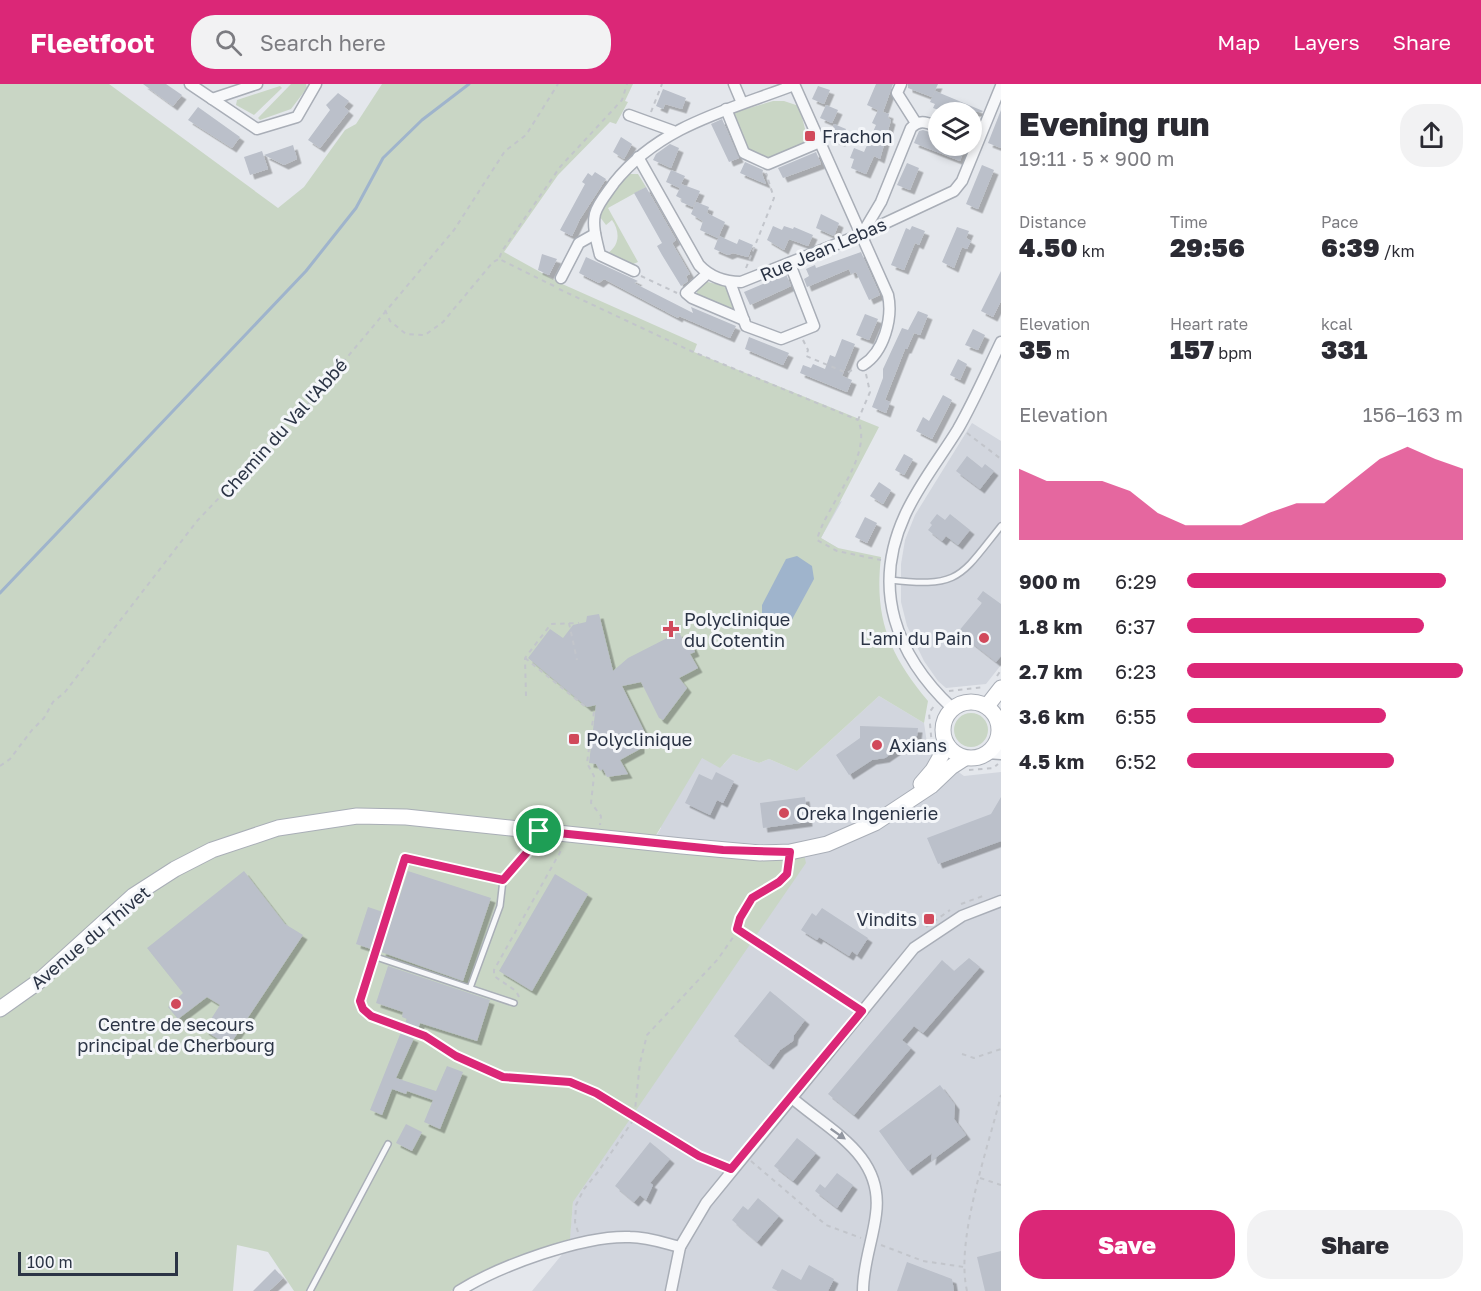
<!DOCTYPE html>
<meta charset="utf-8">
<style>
:root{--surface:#fff;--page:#f2f2f3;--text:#2b2b33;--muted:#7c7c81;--accent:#db2777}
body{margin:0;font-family:"Golos Text",sans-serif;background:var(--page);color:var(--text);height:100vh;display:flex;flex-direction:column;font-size:22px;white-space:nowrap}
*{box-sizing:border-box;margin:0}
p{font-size:20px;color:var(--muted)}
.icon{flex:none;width:33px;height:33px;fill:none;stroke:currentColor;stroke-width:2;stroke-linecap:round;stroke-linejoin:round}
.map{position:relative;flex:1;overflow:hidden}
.drawer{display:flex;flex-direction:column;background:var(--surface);width:480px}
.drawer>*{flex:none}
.tools{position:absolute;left:928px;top:18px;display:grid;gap:12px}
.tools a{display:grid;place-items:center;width:54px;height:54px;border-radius:50%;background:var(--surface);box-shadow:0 3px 9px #0003;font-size:30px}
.scale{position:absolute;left:18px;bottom:15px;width:160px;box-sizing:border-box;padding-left:6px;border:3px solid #2b3445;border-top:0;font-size:16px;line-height:21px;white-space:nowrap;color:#2b3445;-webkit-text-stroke:4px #f4f6f9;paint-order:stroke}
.pin{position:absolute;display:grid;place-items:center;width:51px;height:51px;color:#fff;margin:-26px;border:3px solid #fff;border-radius:50%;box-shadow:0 2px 6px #0007}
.round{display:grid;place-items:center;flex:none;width:63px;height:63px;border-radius:24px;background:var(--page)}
.head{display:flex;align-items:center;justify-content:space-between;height:102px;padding:0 18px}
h1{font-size:33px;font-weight:800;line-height:45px}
.metrics{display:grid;grid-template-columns:repeat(3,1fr);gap:9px;height:102px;padding:6px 18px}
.metrics div{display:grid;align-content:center}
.metrics b{font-size:26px;font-weight:800}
.metrics small{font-size:16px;font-weight:400}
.metrics p{font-size:16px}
.chart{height:168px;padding:12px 18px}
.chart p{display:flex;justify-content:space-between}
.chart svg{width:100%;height:108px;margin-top:6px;fill:var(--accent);opacity:.7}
.primary-button{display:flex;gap:12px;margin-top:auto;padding:12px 18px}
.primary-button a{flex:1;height:69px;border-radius:24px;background:var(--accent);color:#fff;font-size:24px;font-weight:800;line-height:69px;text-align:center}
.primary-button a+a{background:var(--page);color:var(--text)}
ul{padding:0 18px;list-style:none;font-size:20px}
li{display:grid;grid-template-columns:96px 72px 1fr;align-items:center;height:45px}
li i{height:15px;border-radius:8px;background:var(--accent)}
header{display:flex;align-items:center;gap:36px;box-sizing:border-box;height:84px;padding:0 30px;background:var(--accent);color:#fff}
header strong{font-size:28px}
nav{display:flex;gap:33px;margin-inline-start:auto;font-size:21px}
.search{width:420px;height:54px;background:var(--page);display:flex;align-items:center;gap:15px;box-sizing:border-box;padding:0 21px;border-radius:24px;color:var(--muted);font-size:22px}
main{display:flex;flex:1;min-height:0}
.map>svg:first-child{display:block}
.built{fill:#d2d6de}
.green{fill:#c9d6c5}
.water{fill:#9fb4cc}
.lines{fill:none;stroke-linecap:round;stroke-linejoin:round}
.stream{stroke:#9fb4cc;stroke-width:3}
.building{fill:#bbc0ca;filter:url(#shadow)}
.service-casing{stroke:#a9aeb7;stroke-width:8}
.minor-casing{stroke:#a9aeb7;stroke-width:13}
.secondary-casing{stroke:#a9aeb7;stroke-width:17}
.path{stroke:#c2c5cb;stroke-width:2;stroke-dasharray:4.5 4.5;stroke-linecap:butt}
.service{stroke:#f7f8fa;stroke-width:5}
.minor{stroke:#f7f8fa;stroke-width:10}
.secondary{stroke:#fff;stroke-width:15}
.oneway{fill:#9196a0}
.route-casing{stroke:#fff;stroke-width:12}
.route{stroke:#db2777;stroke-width:8}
.poi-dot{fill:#d1495b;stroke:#f4f6f9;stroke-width:2}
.labels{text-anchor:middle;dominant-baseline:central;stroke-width:6;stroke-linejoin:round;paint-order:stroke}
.poi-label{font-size:18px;fill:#2b3445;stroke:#f4f6f9;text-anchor:start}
.street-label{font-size:18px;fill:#2b3445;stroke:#f4f6f9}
</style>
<header>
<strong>Fleetfoot</strong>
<div class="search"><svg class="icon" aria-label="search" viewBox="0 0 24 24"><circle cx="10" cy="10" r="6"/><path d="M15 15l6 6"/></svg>Search here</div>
<nav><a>Map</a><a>Layers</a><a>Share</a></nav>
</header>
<main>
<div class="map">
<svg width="1001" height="1207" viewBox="0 0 1001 1207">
<defs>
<filter id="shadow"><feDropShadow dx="4.5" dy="4.5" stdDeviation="0" flood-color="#0004"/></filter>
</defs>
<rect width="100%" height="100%" fill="#e4e7ec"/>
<g class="built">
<polygon points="972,339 1001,357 1001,581 986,600 946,604 938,597 924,577 907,542 901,518 901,480 905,456 915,431"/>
<polygon points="842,417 821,454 838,464 723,681 733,670 759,679 769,675 797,687 879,612 924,639 928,666 964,692 1001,688 1001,1207 532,1207 569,1162 573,1118 652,759 661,744 523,571"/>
</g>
<g class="green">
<path d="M0 0H109L278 124 304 103 345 46 356 40 382 0H633L625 17 628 18 616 40 610 38 558 91 504 168 560 199 697 260 694 268 879 343 821 454 838 464 881 473C874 534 889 570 928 617L924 639 879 612 797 687 769 675 759 679 733 670 720 684 702 674 652 758 803 766 806 779 573 1118 570 1155 536 1167 451 1207H294L268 1168 237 1161 233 1207H0Z"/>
<polygon points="291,0 306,0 307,4 291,25 260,36 258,34"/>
<polygon points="280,2 282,4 254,31 236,21 237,16"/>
<polygon points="773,17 784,17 799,22 809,60 767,76 747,67 732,29"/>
<path d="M627 90H638L646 103 608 124 638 178 631 181 608 169C620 161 620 147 612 136L606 141 600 133 605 120Z"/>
<polygon points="704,197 728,203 737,228 697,211 697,206"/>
<circle cx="971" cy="646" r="17"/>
</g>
<polygon class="water" points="797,472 812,482 814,495 788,543 776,545 762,535 762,521 786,475"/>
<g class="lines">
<polyline class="stream" points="0,509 306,187 356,124 383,74 422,36 469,0"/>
</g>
<g class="building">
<polygon points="143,0 166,0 182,11 173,22"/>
<polygon points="876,0 893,0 883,28 889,30 888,34 891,36 880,75 874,72 866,90 851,84 854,75 850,74 854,64 864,68 876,41 872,39 878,26 882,28 867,21"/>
<polygon points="908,0 938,0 932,13 908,4"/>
<polygon points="818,2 830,6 824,20 812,15"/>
<polygon points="663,5 686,14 682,25 665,20 663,25 656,22"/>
<polygon points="935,7 983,27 982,28 944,28 933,24 935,20 930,18"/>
<polygon points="338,9 349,17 344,23 349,27 320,64 308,56 330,26 326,21"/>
<polygon points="826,21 838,26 832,39 820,34"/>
<polygon points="198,23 240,53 232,64 188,36"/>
<polygon points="1001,26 1001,64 988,59"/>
<polygon points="722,35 739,74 729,78 711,40"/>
<polygon points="834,40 846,45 841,58 829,54"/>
<polygon points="923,46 939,51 939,62 958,62 965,64 960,77 914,59 919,47"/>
<polygon points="621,53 632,60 624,75 613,68"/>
<polygon points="670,60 679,64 671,84 653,76 656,70"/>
<polygon points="293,61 297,75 284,81 264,71"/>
<polygon points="262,67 268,85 250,91 244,73"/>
<polygon points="816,68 821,80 783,94 778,84"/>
<polygon points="745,78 763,86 762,90 766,100 740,89"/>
<polygon points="907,79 919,84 910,106 897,101"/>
<polygon points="982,81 994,86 978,125 966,120"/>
<polygon points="671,86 685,92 680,102 681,100 700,107 693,123 681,118 682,115 676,112 680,104 666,98"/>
<polygon points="595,88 606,95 580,135 572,152 560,146 585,100 582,98 588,89 592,92"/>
<polygon points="646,103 676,156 672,159 690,190 686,192 688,197 681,202 662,171 657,162 662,159 634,109"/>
<polygon points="696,118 709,123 707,129 725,138 718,154 700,146 703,137 691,130"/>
<polygon points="821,130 839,139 834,152 816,144"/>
<polygon points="773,142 782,146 784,142 793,145 794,143 813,151 808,162 789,155 784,166 767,156"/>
<polygon points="912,142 925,147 919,161 915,159 904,186 891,181 906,144 910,146"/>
<polygon points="957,143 969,147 966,154 971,157 967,165 962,163 954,184 942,178"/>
<polygon points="719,152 737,160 739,155 753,161 748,173 733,169 728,171 714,165"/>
<polygon points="861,168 880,211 869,216 856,188 851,190 849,185 807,203 804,195 809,192 806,185 815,181 816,184"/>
<polygon points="542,170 557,175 549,191 538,186"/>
<polygon points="586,173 638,197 634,199 693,229 691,223 736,242 730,254 679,232 678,234 604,195 599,199 579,189"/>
<polygon points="1001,187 1001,217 993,233 981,227"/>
<polygon points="786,190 791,202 750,221 744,208"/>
<polygon points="918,227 928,231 920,251 914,249 907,265 905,265 885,316 890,318 886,329 872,323 883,294 883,285 902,244 908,246"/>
<polygon points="865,230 878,235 869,256 856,251"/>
<polygon points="973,245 985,251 978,266 965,261"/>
<polygon points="749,253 789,269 783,281 745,265"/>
<polygon points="842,255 855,260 842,292 852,296 847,308 800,289 803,281 811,284 813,280 825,285 830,271 835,273"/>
<polygon points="958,275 967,280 960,296 950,291"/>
<polygon points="943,311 952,316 932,355 916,347 923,333 929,337"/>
<polygon points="904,370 913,375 904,391 895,386"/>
<polygon points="967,372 982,384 985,380 994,387 980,405 956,387"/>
<polygon points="879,398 891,406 883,420 870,412"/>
<polygon points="937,430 945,436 950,430 970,446 958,461 946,452 942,457 928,446 932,441 930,439"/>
<polygon points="865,433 877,439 867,459 855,453"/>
<polygon points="983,507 1001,520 1001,572 996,578 958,548 982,519 977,515"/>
<polygon points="599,530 613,587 628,574 679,548 685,560 690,557 695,568 690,570 698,584 679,594 687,604 663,636 659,634 641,598 622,602 648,655 640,659 640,665 620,676 628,690 607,693 603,685 600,687 596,680 589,679 596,621 587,623 528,574 550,545 563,554 573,541 586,538 587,532"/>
<polygon points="860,642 918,644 917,652 885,674 872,676 849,691 836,671 860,654"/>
<polygon points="716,688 734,697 723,719 717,716 710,731 685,719 699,690 712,696"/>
<polygon points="805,713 808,738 763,744 760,719"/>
<polygon points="1001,713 1001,757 938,780 927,754 991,730"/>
<polygon points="244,787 285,840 303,851 229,962 204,946 220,921 207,913 178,935 168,923 183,909 147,864"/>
<polygon points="408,787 491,814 463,897 381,868"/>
<polygon points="555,790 588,810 532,907 499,887"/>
<polygon points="368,823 383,828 371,865 356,860"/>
<polygon points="822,824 868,854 857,871 852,867 849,872 819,853 817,856 801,846 812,829 816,832"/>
<polygon points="969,874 980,883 923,949 914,942 902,956 911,964 854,1031 828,1010 942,876 954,887"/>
<polygon points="388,882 490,916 477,957 420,939 418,945 405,939 407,935 402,933 403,928 376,919"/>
<polygon points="770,907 805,936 794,951 793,957 780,966 769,981 734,952"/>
<polygon points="401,948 414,954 396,994 436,1007 447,982 463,988 440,1045 424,1038 433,1016 407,1007 406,1010 392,1005 382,1031 370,1026"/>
<polygon points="940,1001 955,1021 954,1035 966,1051 931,1077 932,1069 908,1087 879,1047"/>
<polygon points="406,1040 422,1048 412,1067 396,1059"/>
<polygon points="797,1054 816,1069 793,1097 774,1082"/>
<polygon points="650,1058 670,1075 650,1099 653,1101 646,1116 640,1111 634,1118 615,1102"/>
<polygon points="837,1089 853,1101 837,1124 815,1107 820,1100 825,1104"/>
<polygon points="758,1114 779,1132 757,1158 732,1136 743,1122 748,1126"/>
<polygon points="1001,1167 1001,1207 985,1207 977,1173"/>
<polygon points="907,1178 952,1195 954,1207 897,1207"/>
<polygon points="809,1181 834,1195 828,1207 778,1207 772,1204 782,1185 801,1196"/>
<polygon points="275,1185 283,1194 269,1207 253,1207"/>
</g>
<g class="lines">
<g class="service-casing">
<g id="service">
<path d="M890 496C960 504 960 493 1001 442"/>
<polyline points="376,873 514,919"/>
<polyline points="470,904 500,822 503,796 536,758 539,749"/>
<polyline points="503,993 456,972 425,953 371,931 363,925 360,917 405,774 503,796"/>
<polyline points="310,1207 388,1060"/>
</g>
</g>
<g class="minor-casing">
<g id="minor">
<polyline points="190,0 257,45 297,33 316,0"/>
<polyline points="734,0 742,19"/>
<path d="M794 0 888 211C893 234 884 268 863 281"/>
<polyline points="901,0 897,9 916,39"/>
<polyline points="212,15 257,0"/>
<polyline points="726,25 744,69 768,80 820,58"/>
<polyline points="629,31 673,47"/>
<path d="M638 73 699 181C710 193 725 198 741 198L862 150 954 107 962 97 1001 2"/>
<path d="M862 150 881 118 911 44C920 34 928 39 939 43"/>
<path d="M634 187 600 171C597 158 592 143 595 130 598 119 608 108 614 99 660 41 729 26 794 1"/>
<polyline points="707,190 686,209 692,214 744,236"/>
<polyline points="561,194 579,159 595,150"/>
<polyline points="730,198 746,242 781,255 814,242 790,180"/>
<path d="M952 624C896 571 871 505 905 431 919 400 941 373 958 345 974 317 987 287 1001 258"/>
<polyline points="1000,647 1001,651"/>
<polyline points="987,669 1001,670"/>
<path d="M792 1014C830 1047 884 1071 876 1130 873 1156 863 1180 863 1207"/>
<path d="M459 1207C499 1182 583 1151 630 1153 648 1153 664 1159 680 1163"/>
<polyline points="671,1207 680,1163 706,1119 914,864 962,832 1001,817"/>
</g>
</g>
<g class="secondary-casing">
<g id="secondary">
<circle cx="971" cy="646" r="28"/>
<polyline points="987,622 1001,604"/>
<polyline points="921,700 933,686 947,661"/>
<polyline points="0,925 38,898 133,812 175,785 212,766 278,744 357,732 406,733 682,762 760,769 790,768 827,760 875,739 931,702 951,683 965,674"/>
</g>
</g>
<g class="path">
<polyline points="651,28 662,0"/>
<polyline points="746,184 774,114 766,89"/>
<polyline points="641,192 677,209"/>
<polyline points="554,202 499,175 502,167 560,83 622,16 627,0"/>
<polyline points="559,205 691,267 858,336"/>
<polyline points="385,226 390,237 406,250 425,251 443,238 493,178 499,175"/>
<polyline points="803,256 808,266 806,272 847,289 854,285"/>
<path d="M866 290 870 308 858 336C874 373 825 422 817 456L837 467 881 476"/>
<polyline points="967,349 1001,375"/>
<polyline points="569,539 577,576"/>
<polyline points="525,574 587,624"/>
<polyline points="997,592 1001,586"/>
<polyline points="949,607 984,603"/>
<polyline points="526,612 525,574 551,540 579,539"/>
<polyline points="594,628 587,679 594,692 591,719 601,732 600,741"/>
<polyline points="932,662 929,629 934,622"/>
<polyline points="0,682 10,675 32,646 44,634 53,618 65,608 197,437 302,327 454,146 505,67 526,51 558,0"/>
<polyline points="969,686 993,684 998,680"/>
<polyline points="961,820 983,812"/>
<polyline points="926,843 950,826"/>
<polyline points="737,845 856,922"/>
<polyline points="519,913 516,907 494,892 494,886 563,763"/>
<polyline points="962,970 974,974 1001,965"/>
<polyline points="509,993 570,997 596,1009 699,1072 724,1083"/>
<polyline points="751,1077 826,1141 861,1154"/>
<polyline points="980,1094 1001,1101"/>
<polyline points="578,1148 575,1138 576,1121 584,1105 598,1088 634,1035 640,979 647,951 718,875 734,852 745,822 752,814 779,799 787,790 789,782"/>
<polyline points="881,1161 923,1177 964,1183"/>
<path d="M967 1207C955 1155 988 1065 1001 1011"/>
</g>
<use href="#service" class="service"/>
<use href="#minor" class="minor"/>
<use href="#secondary" class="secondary"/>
</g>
<defs><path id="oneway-solid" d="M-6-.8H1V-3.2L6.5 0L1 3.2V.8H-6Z" transform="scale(1.5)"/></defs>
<use class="oneway" href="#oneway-solid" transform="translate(838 1050) rotate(35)"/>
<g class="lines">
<g class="route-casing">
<polygon id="route" points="539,747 723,766 790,768 787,790 779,798 752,814 740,834 737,845 862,927 731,1085 699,1072 596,1009 570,998 503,993 456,972 425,952 371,932 363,925 360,917 405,774 503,796 536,758"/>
</g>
<use href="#route" class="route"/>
</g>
<g class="poi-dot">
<rect x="804" y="46" width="12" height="12" rx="3"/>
<path d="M668 536h6v6h6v6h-6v6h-6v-6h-6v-6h6z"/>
<circle cx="984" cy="554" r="6"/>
<rect x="568" y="649" width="12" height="12" rx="3"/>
<circle cx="877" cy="661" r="6"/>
<circle cx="784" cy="729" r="6"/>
<rect x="923" y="829" width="12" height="12" rx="3"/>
<circle cx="176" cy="920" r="6"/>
</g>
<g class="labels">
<g class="poi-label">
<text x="822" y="52">Frachon</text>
<text x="684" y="535">Polyclinique<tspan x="684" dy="21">du Cotentin</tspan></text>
<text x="972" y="554" text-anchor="end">L'ami du Pain</text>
<text x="586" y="655">Polyclinique</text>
<text x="889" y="661">Axians</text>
<text x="796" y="729">Oreka Ingenierie</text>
<text x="917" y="835" text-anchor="end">Vindits</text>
<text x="176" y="940" text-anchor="middle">Centre de secours<tspan x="176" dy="21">principal de Cherbourg</tspan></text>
</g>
<g class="street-label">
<text transform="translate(823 165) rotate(-23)">Rue Jean Lebas</text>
<text transform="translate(283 344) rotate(-48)">Chemin du Val l'Abbé</text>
<text transform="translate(90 853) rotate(-40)">Avenue du Thivet</text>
</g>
</g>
</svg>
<div class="tools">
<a><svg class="icon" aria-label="layers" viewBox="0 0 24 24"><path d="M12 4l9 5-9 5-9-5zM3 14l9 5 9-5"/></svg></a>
</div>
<div class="scale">100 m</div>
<div class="pin" style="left:539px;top:747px;background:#1e9e55"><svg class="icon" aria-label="arrive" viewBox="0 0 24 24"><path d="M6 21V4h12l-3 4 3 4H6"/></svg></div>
</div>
<section class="drawer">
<div class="head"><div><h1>Evening run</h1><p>19:11 · 5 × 900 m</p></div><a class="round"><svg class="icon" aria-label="share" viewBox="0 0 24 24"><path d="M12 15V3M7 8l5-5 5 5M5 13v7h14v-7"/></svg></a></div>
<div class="metrics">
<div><p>Distance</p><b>4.50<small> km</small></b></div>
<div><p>Time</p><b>29:56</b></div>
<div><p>Pace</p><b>6:39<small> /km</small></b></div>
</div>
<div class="metrics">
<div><p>Elevation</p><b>35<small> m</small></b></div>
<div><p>Heart rate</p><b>157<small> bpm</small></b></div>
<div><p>kcal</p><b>331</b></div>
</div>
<div class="chart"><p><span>Elevation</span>156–163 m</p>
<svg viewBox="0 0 160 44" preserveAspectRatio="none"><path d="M0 44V15L10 20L20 20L30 20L40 24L50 33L60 38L70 38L80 38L90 33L100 29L110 29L120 20L130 11L140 6L150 11L160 15V44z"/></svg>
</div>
<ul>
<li><b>900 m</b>6:29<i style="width:94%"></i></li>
<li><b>1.8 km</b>6:37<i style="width:86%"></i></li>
<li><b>2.7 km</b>6:23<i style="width:100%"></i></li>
<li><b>3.6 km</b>6:55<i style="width:72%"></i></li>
<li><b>4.5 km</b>6:52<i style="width:75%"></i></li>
</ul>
<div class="primary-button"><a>Save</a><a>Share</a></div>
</section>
</main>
